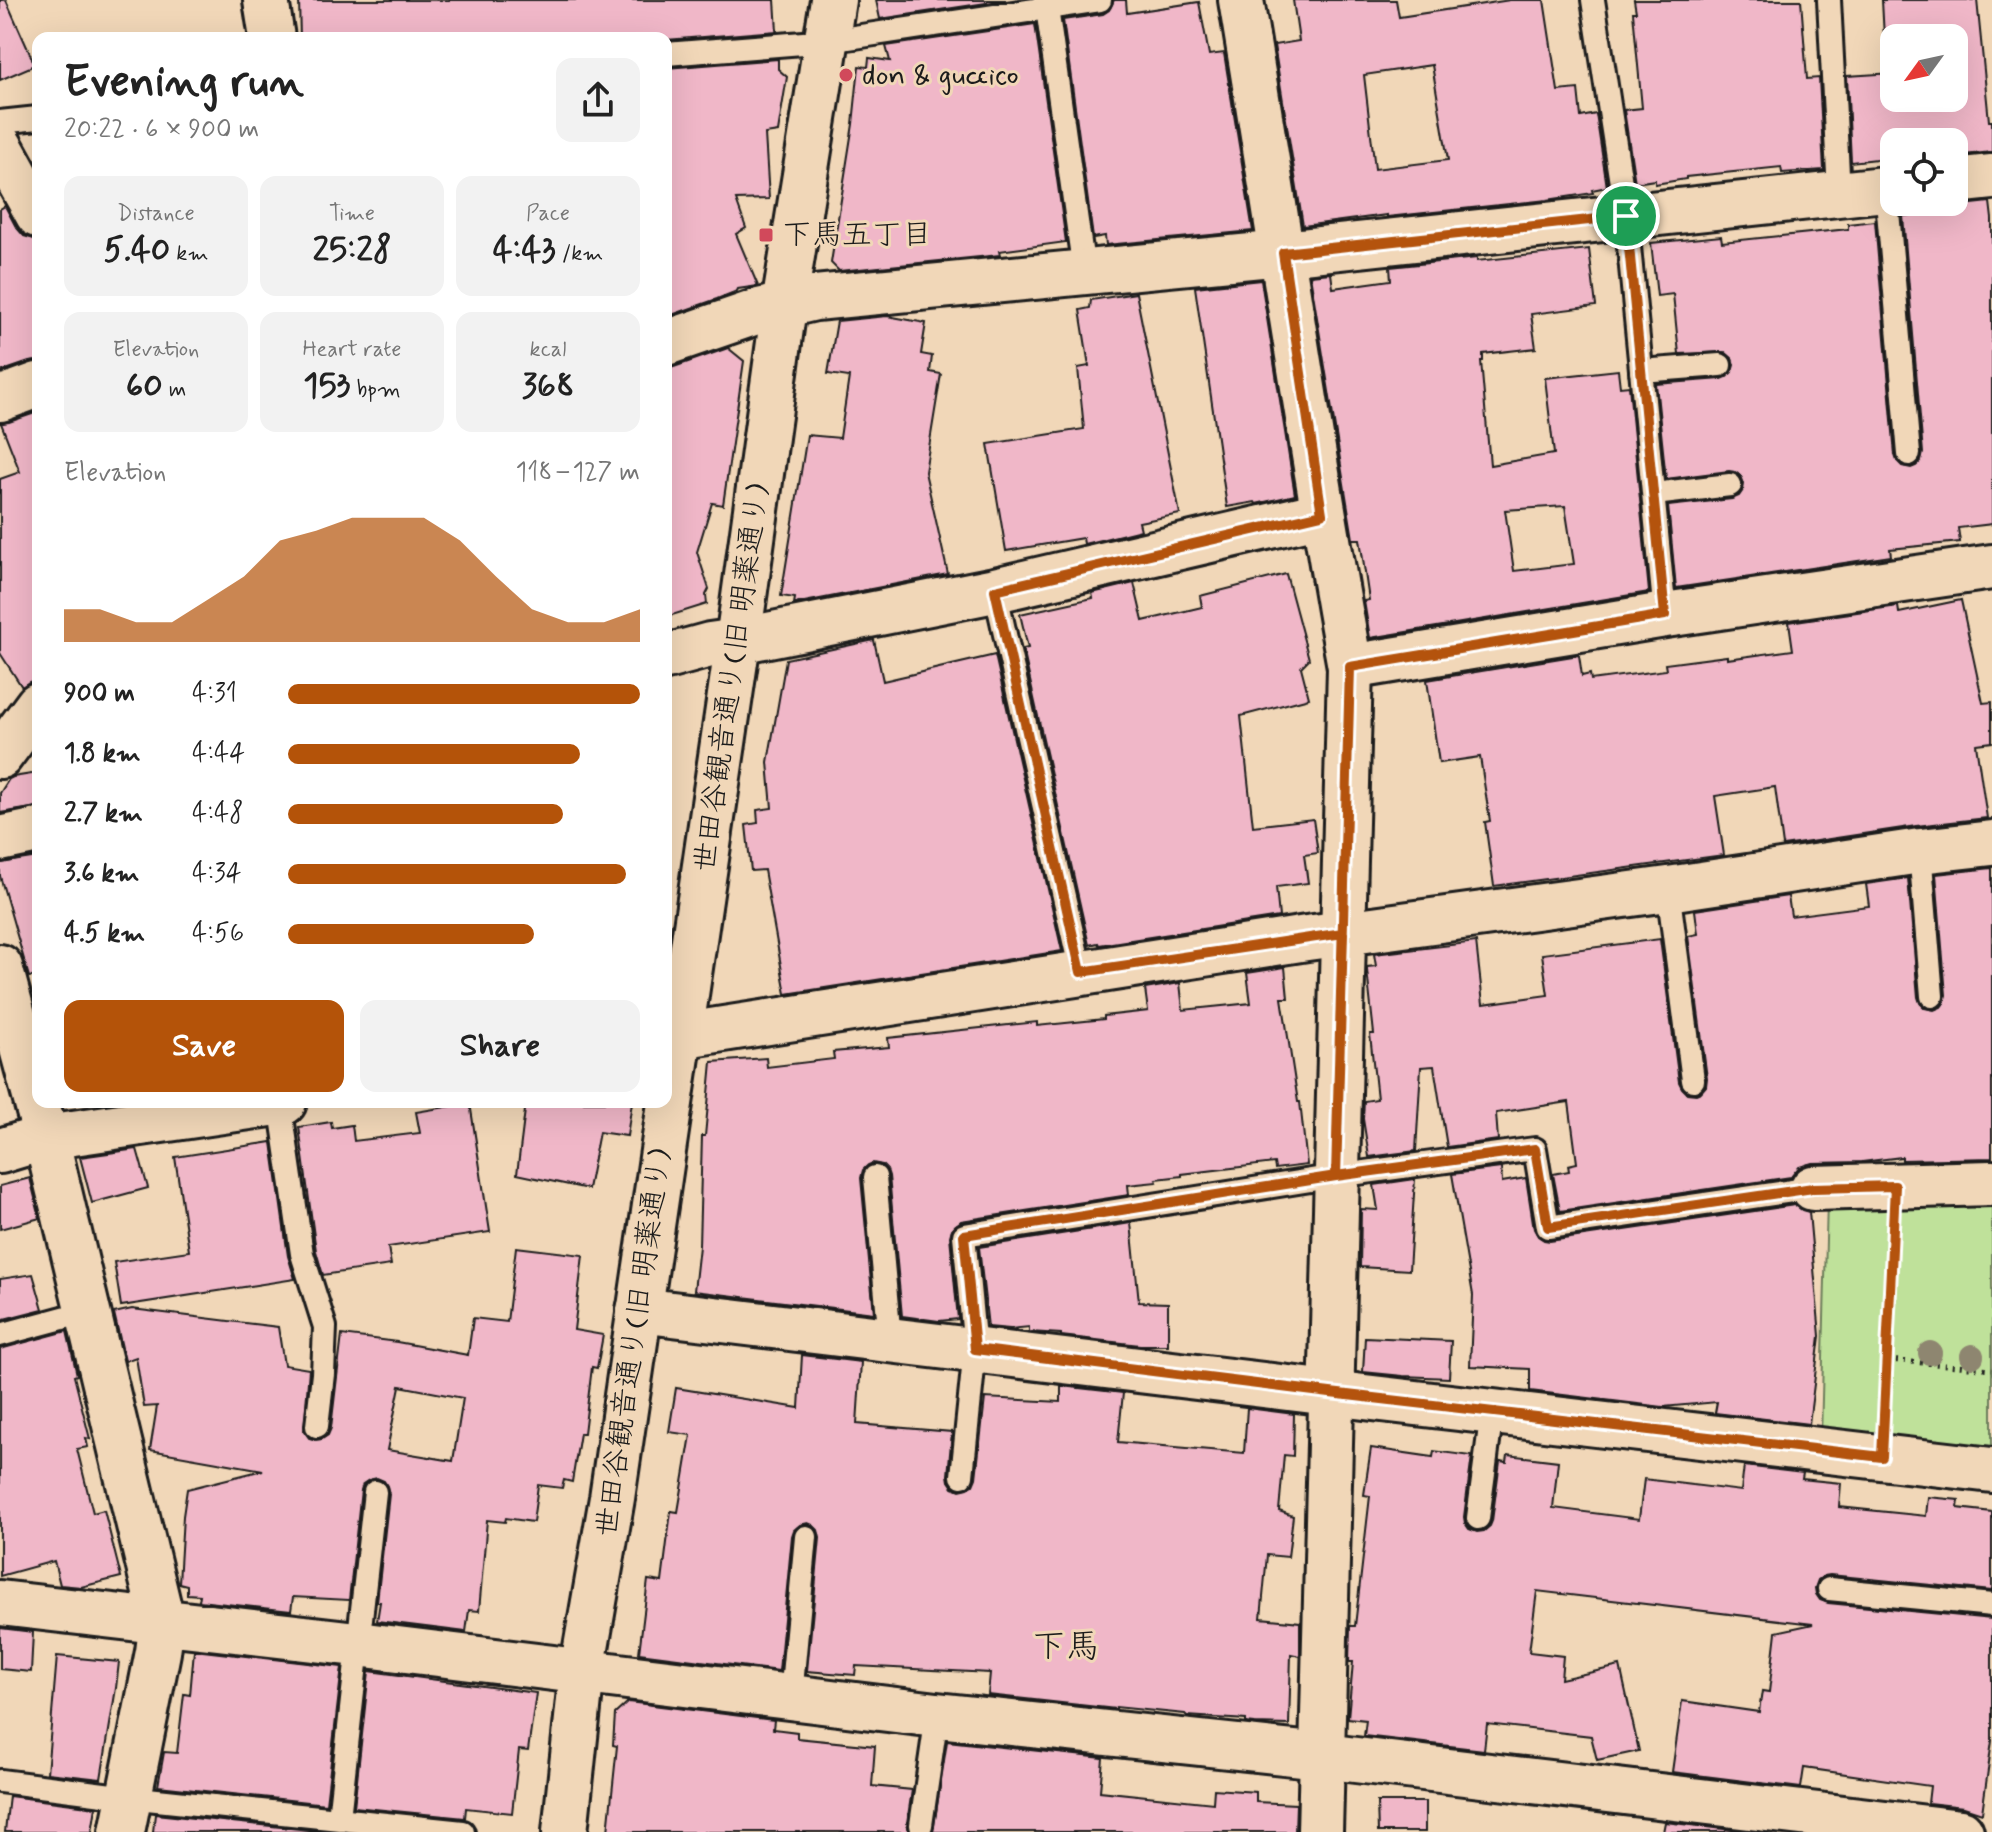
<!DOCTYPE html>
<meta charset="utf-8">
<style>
:root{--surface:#fff;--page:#f2f2f2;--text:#222;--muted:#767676;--accent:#b45309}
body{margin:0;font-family:Mynerve,"Klee One",sans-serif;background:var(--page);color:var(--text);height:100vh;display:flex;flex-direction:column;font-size:30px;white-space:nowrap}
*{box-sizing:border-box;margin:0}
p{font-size:26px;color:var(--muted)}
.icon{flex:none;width:44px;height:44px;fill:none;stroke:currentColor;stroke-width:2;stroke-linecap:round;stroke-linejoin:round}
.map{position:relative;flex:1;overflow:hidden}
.side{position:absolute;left:32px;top:32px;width:640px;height:1076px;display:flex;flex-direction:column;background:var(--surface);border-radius:16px;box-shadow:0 8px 32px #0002}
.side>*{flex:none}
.needle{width:52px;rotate:237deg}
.buttons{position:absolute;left:1880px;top:24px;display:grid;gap:16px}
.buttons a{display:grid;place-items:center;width:88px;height:88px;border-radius:16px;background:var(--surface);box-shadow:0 8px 32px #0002;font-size:40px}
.pin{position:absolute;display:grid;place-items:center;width:68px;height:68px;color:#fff;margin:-34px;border:4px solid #fff;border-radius:50%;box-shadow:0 2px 8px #0007}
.round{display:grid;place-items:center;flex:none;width:84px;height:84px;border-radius:16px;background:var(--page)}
.headline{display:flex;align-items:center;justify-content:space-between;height:136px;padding:0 32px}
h1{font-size:44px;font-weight:800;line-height:60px}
.figures{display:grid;grid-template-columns:repeat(3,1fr);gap:12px;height:136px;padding:8px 32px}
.figures div{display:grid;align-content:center;border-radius:16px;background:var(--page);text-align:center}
.figures b{font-size:34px;font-weight:800}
.figures small{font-size:22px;font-weight:400}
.figures p{font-size:22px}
.chart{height:224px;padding:16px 32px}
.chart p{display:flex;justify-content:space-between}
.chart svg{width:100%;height:144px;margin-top:8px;fill:var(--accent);opacity:.7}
.cta{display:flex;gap:16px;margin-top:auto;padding:16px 32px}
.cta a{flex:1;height:92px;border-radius:16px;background:var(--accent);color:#fff;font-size:32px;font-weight:800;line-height:92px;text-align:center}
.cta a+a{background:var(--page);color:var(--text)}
ul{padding:0 32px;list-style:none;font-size:26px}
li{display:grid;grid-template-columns:128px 96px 1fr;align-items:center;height:60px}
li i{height:20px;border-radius:10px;background:var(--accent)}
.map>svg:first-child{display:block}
.green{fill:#bfe19a;stroke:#6e7e5b;stroke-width:2}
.building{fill:#f0b7c8;stroke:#1c1c1c;stroke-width:2;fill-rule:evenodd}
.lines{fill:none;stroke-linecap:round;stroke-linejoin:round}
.lane-casing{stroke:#1c1c1c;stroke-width:28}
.street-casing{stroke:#1c1c1c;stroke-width:50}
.secondary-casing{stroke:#1c1c1c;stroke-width:50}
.path{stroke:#1c1c1c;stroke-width:5;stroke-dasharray:2 6;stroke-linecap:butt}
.lane{stroke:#f1d7b8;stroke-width:22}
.street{stroke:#f1d7b8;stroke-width:44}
.secondary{stroke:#f1d7b8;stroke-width:44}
.tree{fill:#8e8670}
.route-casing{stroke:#fff;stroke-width:16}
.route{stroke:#b45309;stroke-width:10}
.poi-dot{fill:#d1495b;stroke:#f1d7b8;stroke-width:3}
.labels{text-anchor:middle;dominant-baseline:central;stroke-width:6;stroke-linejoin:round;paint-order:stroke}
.poi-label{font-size:30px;fill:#1c1c1c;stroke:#f1d7b8;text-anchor:start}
.street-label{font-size:30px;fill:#1c1c1c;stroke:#f1d7b8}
.quarter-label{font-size:34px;fill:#1c1c1c;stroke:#f1d7b8}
</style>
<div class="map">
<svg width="1992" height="1832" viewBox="0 0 1992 1832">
<rect width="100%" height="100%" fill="#f1d7b8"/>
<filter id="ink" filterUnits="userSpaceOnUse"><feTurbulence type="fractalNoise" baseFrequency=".0125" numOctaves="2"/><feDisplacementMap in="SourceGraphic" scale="16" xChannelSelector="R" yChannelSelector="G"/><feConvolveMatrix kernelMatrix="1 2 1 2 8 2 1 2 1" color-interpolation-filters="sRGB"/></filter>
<g filter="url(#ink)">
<polygon class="green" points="1992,1194 1992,1450 1821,1438 1827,1200"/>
<g class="building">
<polygon points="0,0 6,0 35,65 0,80"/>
<polygon points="299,0 775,0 777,31 666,40 666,38 300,38"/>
<polygon points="876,0 1006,0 880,19"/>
<polygon points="1114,0 1126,0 1127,13 1199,2 1209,55 1224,53 1253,231 1106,245 1105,236 1093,238 1063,20 1103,14 1109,10"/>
<path d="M1293 0H1396L1399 17 1510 0H1544L1558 91 1578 89 1581 117 1596 114 1607 187 1592 190 1593 193 1547 200 1387 217V215L1303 226 1274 45 1299 41ZM1432 65 1448 160 1375 169 1364 75Z"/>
<polygon points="1634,0 1801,0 1807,79 1819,78 1824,170 1782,173 1781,167 1686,177 1686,179 1655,184 1655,180 1635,183 1624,110 1642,108 1633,12 1636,12"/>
<polygon points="1882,0 1977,0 1989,121 1992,121 1992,152 1954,156 1954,142 1894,142 1894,157 1851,162 1847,76 1894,73 1894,98 1954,98 1954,38 1884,38"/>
<polygon points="1035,24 1066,242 999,251 1000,255 839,271 831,263 853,124 859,66 868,67 869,58 890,61 886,46"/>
<polygon points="778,59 778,69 787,77 778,132 765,134 769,199 736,200 746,228 736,234 758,286 738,289 737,291 717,299 666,317 666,68"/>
<polygon points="1990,202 1992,219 1992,524 1958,528 1960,542 1890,549 1891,556 1676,588 1668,506 1732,499 1739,496 1743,490 1744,484 1741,476 1735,472 1729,471 1666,479 1656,384 1722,379 1727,377 1732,372 1734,365 1732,358 1725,352 1679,354 1673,294 1657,296 1651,243 1721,236 1722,242 1848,229 1848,224 1875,221 1895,455 1897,461 1902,466 1911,468 1916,466 1921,461 1923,453 1903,216 1954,210 1954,206"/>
<polygon points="5,206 16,227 24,236 38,240 38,361 29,362 0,372 0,209"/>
<path d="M1589 249 1596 306 1531 314 1536 348 1483 354V361H1481L1490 465 1554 454 1545 378 1618 370 1620 387 1629 386 1649 592 1370 638 1364 601 1369 600 1360 539H1353L1310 275 1331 273 1333 288 1391 280 1390 267 1477 258V261ZM1565 506 1574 564 1514 571 1505 510Z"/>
<polygon points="1261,280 1295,495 1256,504 1255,502 1227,507 1195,287"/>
<polygon points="1136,293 1180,514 1139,522 1141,530 1084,544 1083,538 1006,551 988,444 1084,429 1078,368 1089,366 1080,310 1090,308 1091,300"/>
<polygon points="887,316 926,323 921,354 932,356 930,372 941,374 925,472 948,574 794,604 795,598 781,596 807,435 840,438 849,377 828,374 837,321"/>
<polygon points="728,348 744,361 723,505 712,503 697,552 709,589 706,595 707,604 666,617 666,367 674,367"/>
<polygon points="38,412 38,680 29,682 22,687 0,653 0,479 20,472 1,423 9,422"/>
<polygon points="1286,574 1309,659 1301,667 1309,698 1241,716 1253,826 1313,819 1318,853 1304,855 1308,883 1276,887 1279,917 1099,945 1098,943 1089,945 1023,649 1028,648 1020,614 1093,598 1092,593 1134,583 1143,621 1202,607 1200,596"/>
<polygon points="1961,600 1983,703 1992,702 1992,742 1976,744 1987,818 1916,826 1783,846 1775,787 1715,796 1724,855 1494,886 1485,822 1490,821 1480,757 1439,763 1427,680 1579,655 1582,676 1590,674 1591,680 1666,670 1665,664 1727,656 1727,659 1793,650 1789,622 1898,606 1899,613"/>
<polygon points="874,640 883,681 995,655 1062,951 786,994 764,870 751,871 746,825 758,823 757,810 772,808 768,762 786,659"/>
<polygon points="38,773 38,807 0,813 0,793 9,779 13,777"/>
<polygon points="38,857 38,976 29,977 0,876 0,863"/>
<polygon points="1992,868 1992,1158 1902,1160 1902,1157 1862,1162 1812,1163 1799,1167 1791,1177 1560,1211 1553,1174 1569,1171 1568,1165 1577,1163 1569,1102 1496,1113 1498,1140 1447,1147 1434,1066 1421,1067 1416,1151 1369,1157 1363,1119 1364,1101 1377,1099 1370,1034 1374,1034 1367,970 1367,967 1376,966 1374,954 1476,942 1483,1004 1548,995 1542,954 1660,939 1679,1082 1682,1088 1687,1093 1696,1094 1701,1092 1706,1086 1707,1078 1688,936 1698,934 1695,910 1788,896 1791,916 1869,906 1866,884 1908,878 1918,997 1920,1003 1925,1008 1934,1010 1941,1007 1944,1003 1946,995 1936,874"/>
<polygon points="1285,967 1288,998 1282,998 1298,1102 1300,1102 1307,1165 1275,1169 1274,1163 1182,1174 1182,1176 1156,1179 1157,1182 1128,1185 1129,1195 961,1221 952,1229 950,1236 958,1319 939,1321 902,1316 889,1176 887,1170 882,1165 873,1163 868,1165 863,1170 861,1178 874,1313 694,1291 699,1246 702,1136 705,1136 712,1062 766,1058 767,1067 834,1059 833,1052 889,1047 888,1038 1037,1022 1037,1026 1104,1019 1104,1016 1148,1011 1145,989 1180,983 1183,1010 1251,1003 1247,973"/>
<polygon points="526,1102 632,1102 627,1136 599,1132 588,1189 517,1174"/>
<polygon points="470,1103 490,1232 388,1247 391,1265 323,1275 316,1251 299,1127 331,1122 332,1128 352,1125 354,1141 420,1133 416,1112"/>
<polygon points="272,1142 288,1256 295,1279 121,1306 114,1262 189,1251 175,1157"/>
<polygon points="137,1149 148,1188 92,1203 80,1157"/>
<polygon points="1501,1168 1502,1182 1526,1178 1534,1229 1538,1236 1544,1240 1550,1241 1795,1205 1802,1210 1809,1212 1820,1336 1809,1424 1715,1413 1717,1402 1663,1407 1530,1391 1530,1369 1470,1366 1473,1295 1452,1174"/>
<polygon points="30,1178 40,1218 0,1229 0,1186"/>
<polygon points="1415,1179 1409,1270 1360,1267 1361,1209 1378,1210 1374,1185"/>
<polygon points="1131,1223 1139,1302 1168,1303 1168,1345 1140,1345 1061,1336 1061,1334 1029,1332 1029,1327 1010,1329 988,1327 979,1247"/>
<path d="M516 1247 583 1255 574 1330 603 1335 597 1368 592 1367 584 1433H580L572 1482 564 1480 562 1488 538 1485 533 1522 506 1518 505 1522 487 1520 479 1611 469 1610 466 1632 377 1621 380 1602H377L389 1494 387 1486 384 1481 377 1478 369 1480 363 1484 361 1490 349 1600 293 1597 291 1611 199 1601 200 1595 187 1594V1585L179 1583 183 1516 187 1489 263 1470 150 1450 157 1406 144 1407 136 1357 125 1361 114 1313 132 1309 278 1327 284 1365 309 1369 304 1431 309 1438 316 1440 322 1439 328 1435 331 1428 342 1335 397 1342 468 1355 473 1318 507 1322ZM400 1386 463 1398 453 1461 387 1450Z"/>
<polygon points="33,1274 43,1309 0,1320 0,1279"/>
<polygon points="67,1331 77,1375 74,1376 90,1439 86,1438 88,1447 77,1449 93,1513 104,1510 121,1577 81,1587 60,1585 54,1561 0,1576 0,1349"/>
<polygon points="1365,1337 1451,1341 1449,1378 1403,1376 1363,1372"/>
<polygon points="802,1355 861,1362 857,1424 952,1432 948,1475 949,1481 953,1487 960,1490 968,1488 973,1485 976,1478 985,1398 1061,1402 1061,1386 1123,1393 1118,1442 1244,1453 1247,1408 1294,1414 1293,1456 1284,1455 1279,1511 1293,1516 1288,1557 1267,1555 1261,1618 1300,1622 1300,1656 1291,1654 1289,1725 1255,1724 1246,1723 1246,1720 1187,1716 1185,1714 1116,1707 1116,1709 988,1695 990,1673 856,1666 855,1675 807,1671 820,1538 818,1530 813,1525 808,1523 800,1525 794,1530 792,1536 779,1671 639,1653 648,1580 662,1582 671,1511 678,1512 691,1435 669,1432 676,1388 799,1408"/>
<polygon points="1371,1448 1433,1457 1434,1451 1472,1456 1464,1517 1465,1523 1469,1529 1477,1532 1484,1531 1490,1526 1492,1521 1500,1461 1507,1462 1508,1455 1558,1461 1553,1508 1639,1519 1644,1479 1741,1491 1744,1466 1803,1473 1802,1479 1841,1483 1839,1507 1926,1516 1928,1497 1959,1500 1958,1508 1992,1512 1992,1591 1830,1575 1824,1576 1818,1580 1815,1588 1816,1594 1820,1600 1828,1603 1992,1619 1992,1741 1982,1813 1964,1807 1928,1803 1930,1786 1804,1768 1801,1788 1672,1772 1682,1701 1759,1712 1762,1691 1769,1692 1776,1632 1813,1624 1537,1591 1529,1652 1563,1656 1561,1679 1620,1666 1639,1751 1597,1760 1591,1736 1487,1724 1484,1750 1364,1736 1366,1720 1348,1718 1353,1662 1349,1662 1350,1626 1355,1626 1370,1496 1364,1495"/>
<polygon points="0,1628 33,1632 31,1672 0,1669"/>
<polygon points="194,1650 342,1667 326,1804 158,1786 164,1752 177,1753 184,1694 190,1695"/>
<polygon points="57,1656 119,1662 116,1688 101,1779 47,1773"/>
<polygon points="369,1671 536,1693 528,1751 519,1750 512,1813 466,1808 465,1818 354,1807"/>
<polygon points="628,1702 774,1720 773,1729 797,1732 797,1738 875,1746 872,1786 912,1790 907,1823 909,1832 608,1832 617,1746 613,1745 615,1714"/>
<polygon points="947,1741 1103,1758 1100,1791 1213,1803 1214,1789 1256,1792 1256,1802 1296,1804 1295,1832 933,1832"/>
<polygon points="9,1796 96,1807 92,1832 5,1832"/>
<polygon points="1377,1802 1425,1802 1425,1832 1378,1832"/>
<polygon points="155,1814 328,1832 153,1832"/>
<polygon points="1665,1822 1749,1832 1663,1832"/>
</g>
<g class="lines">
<g class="lane-casing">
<g id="lane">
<polyline points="1593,0 1626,216 1665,615"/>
<polyline points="1829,0 1839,193"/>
<polyline points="1047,8 1084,271"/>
<polyline points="666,54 828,41 1100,0"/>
<polyline points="0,122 38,118"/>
<polyline points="1886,188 1909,454"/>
<polyline points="1641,371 1720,365"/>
<polyline points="1654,494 1730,485"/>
<polyline points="995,590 1081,972"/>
<polyline points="1920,851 1932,996"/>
<polyline points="1668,889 1693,1080"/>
<polyline points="280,1103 302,1254 325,1327 323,1374 317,1426"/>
<polyline points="875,1177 890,1339"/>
<polyline points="0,1335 89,1311"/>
<polyline points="962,1476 975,1349 964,1235 1336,1176 1535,1149 1548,1227 1813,1188"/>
<polyline points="1478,1518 1492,1412"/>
<polyline points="1829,1589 1992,1605"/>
<polyline points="791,1696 806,1537"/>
<polyline points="0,1781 128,1797 463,1832"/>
<polyline points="339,1818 375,1492"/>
<polyline points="921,1825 937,1715"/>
</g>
</g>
<g class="street-casing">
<g id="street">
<polyline points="266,0 272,38"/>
<path d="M1241 0C1278 222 1310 445 1350 667L1320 1832"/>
<polyline points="0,146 38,215"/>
<polyline points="1954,181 1992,177"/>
<polyline points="666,343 759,311 815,298 1283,253 1894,188"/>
<polyline points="0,399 38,385"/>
<polyline points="666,657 710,645 738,641 995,590 1322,514"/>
<polyline points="1350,667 1665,615 1992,567"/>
<polyline points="0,756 38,705"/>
<polyline points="0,839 38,831"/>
<polyline points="0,967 46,1137 162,1621 158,1652 122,1832"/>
<polyline points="666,1038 1307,938 1668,889 1920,851 1992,843"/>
<polyline points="0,1151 46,1137 284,1102"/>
<polyline points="1813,1188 1992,1183"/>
<polyline points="639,1310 1330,1393 1992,1470"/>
<polyline points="0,1603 357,1644 937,1715 1322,1756 1961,1832"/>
</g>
</g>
<g class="secondary-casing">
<polyline id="secondary" points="565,1832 582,1671 612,1498 738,641 784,306 833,0"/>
</g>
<g class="path">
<polyline points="1888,1360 1992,1369"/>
<polyline points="1885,1416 1894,1227"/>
</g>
<use href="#lane" class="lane"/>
<use href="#street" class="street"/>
<use href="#secondary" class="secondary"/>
</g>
<g class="tree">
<circle cx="1930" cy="1353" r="12"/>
<circle cx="1972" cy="1356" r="12"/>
</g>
</g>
<g class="lines" filter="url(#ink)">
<g class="route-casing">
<path id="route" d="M1626 216 1283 253 1322 514 995 590 1081 972 1343 933 1336 1176 964 1235 975 1349 1330 1393 1882 1457 1895 1186 1813 1188 1548 1227 1535 1149 1336 1176C1341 1006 1345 836 1350 667L1665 615 1626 216"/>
</g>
<use href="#route" class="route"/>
</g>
<g class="poi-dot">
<circle cx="846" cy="75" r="8"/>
<rect x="758" y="227" width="16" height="16" rx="4"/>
</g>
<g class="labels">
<g class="poi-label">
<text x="862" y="75">don &amp; guccico</text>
<text x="782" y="235">下馬五丁目</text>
</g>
<g class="street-label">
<text transform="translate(732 678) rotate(-82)">世田谷観音通り(旧 明薬通り)</text>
<text transform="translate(634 1343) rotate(-82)">世田谷観音通り(旧 明薬通り)</text>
</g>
<g class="quarter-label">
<text x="1066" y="1647">下馬</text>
</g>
</g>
</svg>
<div class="buttons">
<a><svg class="needle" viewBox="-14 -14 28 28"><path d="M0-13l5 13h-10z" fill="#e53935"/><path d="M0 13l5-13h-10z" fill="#767676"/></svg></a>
<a><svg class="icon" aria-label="locate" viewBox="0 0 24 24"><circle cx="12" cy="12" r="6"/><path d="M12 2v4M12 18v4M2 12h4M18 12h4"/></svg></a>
</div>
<div class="pin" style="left:1626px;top:216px;background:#1e9e55"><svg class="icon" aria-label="arrive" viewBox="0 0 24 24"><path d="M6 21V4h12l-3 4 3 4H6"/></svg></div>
<section class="side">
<div class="headline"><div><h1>Evening run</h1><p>20:22 · 6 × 900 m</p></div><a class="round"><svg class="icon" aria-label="share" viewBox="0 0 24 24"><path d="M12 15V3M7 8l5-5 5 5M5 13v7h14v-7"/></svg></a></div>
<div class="figures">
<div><p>Distance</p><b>5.40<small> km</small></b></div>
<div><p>Time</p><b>25:28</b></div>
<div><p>Pace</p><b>4:43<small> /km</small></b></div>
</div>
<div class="figures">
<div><p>Elevation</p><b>60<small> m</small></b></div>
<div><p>Heart rate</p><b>153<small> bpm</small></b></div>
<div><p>kcal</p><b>368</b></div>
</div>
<div class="chart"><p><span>Elevation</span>118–127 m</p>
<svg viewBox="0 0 160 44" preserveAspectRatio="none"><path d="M0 44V34L10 34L20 38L30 38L40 31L50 24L60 13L70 10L80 6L90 6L100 6L110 13L120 24L130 34L140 38L150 38L160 34V44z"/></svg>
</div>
<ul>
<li><b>900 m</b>4:31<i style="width:100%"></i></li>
<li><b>1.8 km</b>4:44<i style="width:83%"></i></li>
<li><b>2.7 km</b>4:48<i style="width:78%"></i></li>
<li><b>3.6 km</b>4:34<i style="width:96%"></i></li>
<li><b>4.5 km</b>4:56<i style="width:70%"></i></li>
</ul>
<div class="cta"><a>Save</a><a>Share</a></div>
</section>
</div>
